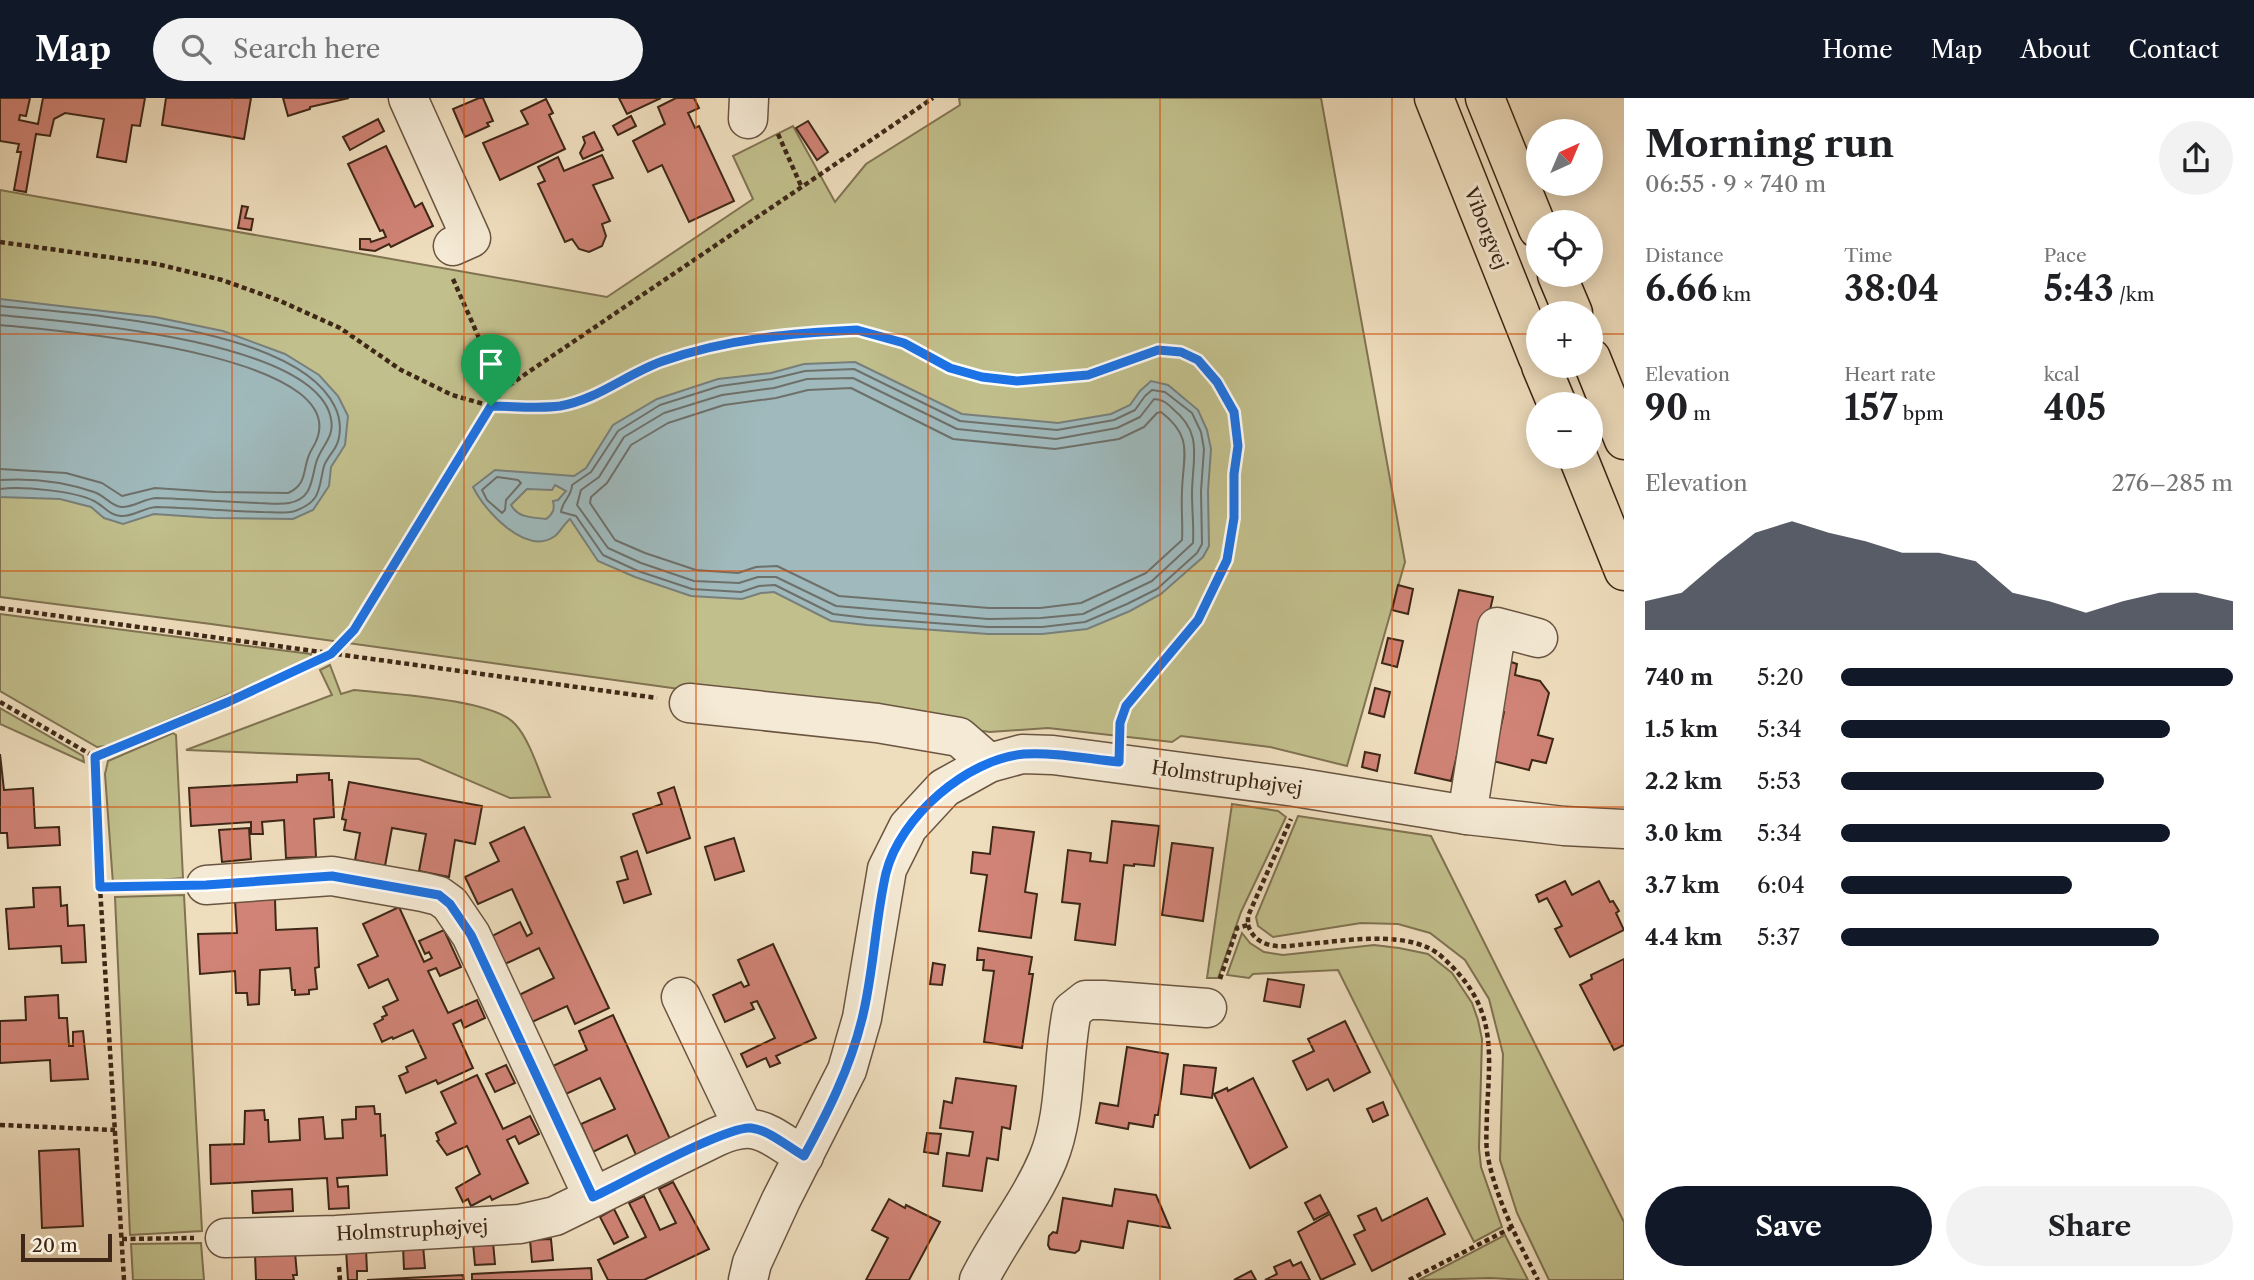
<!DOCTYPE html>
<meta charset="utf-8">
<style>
:root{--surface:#fff;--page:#f2f2f2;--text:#202124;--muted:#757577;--accent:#111827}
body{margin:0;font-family:"Libre Caslon Text",serif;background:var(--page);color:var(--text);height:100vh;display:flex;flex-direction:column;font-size:26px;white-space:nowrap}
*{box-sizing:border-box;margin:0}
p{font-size:23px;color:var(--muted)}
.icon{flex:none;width:38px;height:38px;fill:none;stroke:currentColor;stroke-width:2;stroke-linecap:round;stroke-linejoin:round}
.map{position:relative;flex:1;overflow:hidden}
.sheet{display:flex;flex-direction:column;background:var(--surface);width:630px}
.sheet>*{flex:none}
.needle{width:46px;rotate:44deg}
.tools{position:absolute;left:1526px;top:21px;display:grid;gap:14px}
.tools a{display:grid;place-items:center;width:77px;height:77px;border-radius:50%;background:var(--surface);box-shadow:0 4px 18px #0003;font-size:35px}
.scale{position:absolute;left:21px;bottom:18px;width:91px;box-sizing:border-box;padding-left:7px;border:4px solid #3e2717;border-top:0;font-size:19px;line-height:24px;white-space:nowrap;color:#3e2717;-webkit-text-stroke:5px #f5ead5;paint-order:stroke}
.pin{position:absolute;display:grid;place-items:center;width:60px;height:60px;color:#fff;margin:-72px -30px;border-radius:50% 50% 50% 0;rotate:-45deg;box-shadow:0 0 7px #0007}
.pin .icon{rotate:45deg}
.round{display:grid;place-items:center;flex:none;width:74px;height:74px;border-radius:37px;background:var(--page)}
.summary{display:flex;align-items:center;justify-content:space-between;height:119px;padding:0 21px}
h1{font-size:38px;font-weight:700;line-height:52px}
.figures{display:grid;grid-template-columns:repeat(3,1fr);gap:10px;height:119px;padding:7px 21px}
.figures div{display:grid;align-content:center}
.figures b{font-size:35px;font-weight:700}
.figures small{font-size:19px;font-weight:400}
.figures p{font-size:19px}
.chart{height:196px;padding:14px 21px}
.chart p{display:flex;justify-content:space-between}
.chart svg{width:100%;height:126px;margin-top:7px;fill:var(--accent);opacity:.7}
.action{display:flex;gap:14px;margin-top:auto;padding:14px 21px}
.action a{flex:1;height:80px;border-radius:42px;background:var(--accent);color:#fff;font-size:28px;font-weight:700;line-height:80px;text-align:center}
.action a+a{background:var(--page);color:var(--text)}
ul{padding:0 21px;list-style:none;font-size:23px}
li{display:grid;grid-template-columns:112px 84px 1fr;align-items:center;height:52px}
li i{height:18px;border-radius:9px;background:var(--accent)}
header{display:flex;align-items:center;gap:42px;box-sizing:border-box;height:98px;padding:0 35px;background:var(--accent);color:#fff}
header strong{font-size:33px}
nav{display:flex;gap:38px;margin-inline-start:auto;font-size:24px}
.search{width:490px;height:63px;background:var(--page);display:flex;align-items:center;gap:18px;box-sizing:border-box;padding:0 24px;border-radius:38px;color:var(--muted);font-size:26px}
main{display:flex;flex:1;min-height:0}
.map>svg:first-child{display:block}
.green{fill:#c1bf8c;stroke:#807352;stroke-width:2}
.water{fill:#9fb9bc;stroke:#787f7a;stroke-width:2;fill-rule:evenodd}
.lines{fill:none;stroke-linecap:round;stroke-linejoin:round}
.shore{stroke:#6e706a;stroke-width:2}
.building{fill:#d08376;stroke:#3e2717;stroke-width:2}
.minor-casing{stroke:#6a5541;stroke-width:41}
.major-casing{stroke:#3e2717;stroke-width:41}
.path{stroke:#3e2717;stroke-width:4.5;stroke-dasharray:5 3.5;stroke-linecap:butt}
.minor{stroke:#f5ead5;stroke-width:38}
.major{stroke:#efdebe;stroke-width:38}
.route-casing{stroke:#fff;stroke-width:14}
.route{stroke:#1a73e8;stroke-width:9}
.grid{fill:none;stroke:#d7540d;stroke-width:2;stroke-opacity:0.55}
.labels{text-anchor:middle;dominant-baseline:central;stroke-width:6;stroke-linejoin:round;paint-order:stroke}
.street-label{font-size:19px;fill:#3e2717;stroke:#f5ead5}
</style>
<header>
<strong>Map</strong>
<div class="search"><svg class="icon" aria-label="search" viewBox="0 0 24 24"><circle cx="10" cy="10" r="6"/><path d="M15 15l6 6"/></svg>Search here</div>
<nav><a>Home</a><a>Map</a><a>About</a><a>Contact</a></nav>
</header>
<main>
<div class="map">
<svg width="1624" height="1182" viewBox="0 0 1624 1182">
<rect width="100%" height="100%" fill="#efdebe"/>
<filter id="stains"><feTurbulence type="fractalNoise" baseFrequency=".00286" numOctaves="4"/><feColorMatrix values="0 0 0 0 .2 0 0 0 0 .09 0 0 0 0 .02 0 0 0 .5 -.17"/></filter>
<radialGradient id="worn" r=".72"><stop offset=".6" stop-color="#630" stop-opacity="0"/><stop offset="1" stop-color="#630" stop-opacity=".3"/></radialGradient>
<g class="green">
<polygon points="959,0 1321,0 1405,464 1347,668 1270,649 1181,638 1172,644 1048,630 990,634 211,526 0,499 0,92 607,199 753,101 733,58 793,28 835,104 866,66 960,7"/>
<polygon points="0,516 311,556 312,561 107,648 97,649 0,593"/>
<path d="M330 567 341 596 354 592C390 596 493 601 515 626 531 643 540 678 550 699L510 700 419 661 186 652 332 597 320 572Z"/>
<polygon points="0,610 83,658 84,664 0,626"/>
<polygon points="173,635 176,637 183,780 113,786 105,676 108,663"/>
<polygon points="1232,706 1278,713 1286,719 1241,814 1218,880 1207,880"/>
<polygon points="1298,718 1431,738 1624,1124 1624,1182 1549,1182 1517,1115 1500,1062 1503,956 1489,901 1465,862 1430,835 1398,826 1361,825 1273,839 1258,828 1256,819"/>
<polygon points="184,797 202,1133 130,1137 115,799"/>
<polygon points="1242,835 1250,845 1264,854 1283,857 1374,847 1399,850 1428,856 1452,875 1472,905 1478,922 1482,941 1479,1050 1481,1069 1502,1129 1474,1144 1338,872 1253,876 1249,880 1227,877"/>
<polygon points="1505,1137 1528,1182 1490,1180 1419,1182"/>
<polygon points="201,1145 204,1182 133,1182 131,1146"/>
</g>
<g class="water">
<polygon points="0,201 155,219 223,233 285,256 319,277 338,298 348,318 345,347 331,369 329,388 313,412 293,421 213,420 154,416 123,426 104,420 91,409 60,401 0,399"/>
<path d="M855 264 962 316 1058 325 1111 316 1130 307 1140 293 1151 283 1168 287 1198 312 1207 332 1211 351 1208 393 1209 448 1203 459 1161 496 1130 513 1087 531 1042 536H988L867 527 831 523 774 494 761 495 742 501 691 498 635 479 598 463 570 421C564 426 560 434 555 438 526 459 484 412 473 389L495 372 574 378 586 370 613 327 657 301 718 281 771 275 804 266ZM555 387 566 393 558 402 553 403C555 411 553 416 546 421 533 419 519 421 511 407L527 391 552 392Z"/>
</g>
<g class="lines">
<g class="shore">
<path d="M0 208C80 216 297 228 335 309 341 321 342 338 335 350 332 355 326 362 324 368 318 391 322 403 295 413 285 416 273 414 263 414 228 413 192 410 157 409 145 409 133 419 121 418 110 418 104 408 94 403 75 393 21 388 0 391"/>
<path d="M0 217C65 223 317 242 331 321 335 340 320 349 316 365 311 383 312 401 289 405 280 407 267 405 258 405 224 404 191 401 157 400 145 400 133 410 121 409 111 408 104 397 94 394 65 384 31 380 0 382"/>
<path d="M0 227C49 232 372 256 312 351 301 368 310 385 288 395L215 394 155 390 122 398 102 385 66 375 0 371"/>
<path d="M854 271 960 323 1057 332 1114 322 1135 312 1145 298 1152 292 1165 294 1192 315 1201 334 1204 351 1201 393 1202 446 1197 455 1157 491 1127 506 1085 524 1042 529H988L867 520 833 516 775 487 759 488 741 494 692 491 638 473 603 457 576 418 561 414C562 403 572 398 572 387L591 374 618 333 660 307 720 288 772 281 805 273Z"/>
<path d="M853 280 957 331 1056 341 1117 330 1140 319 1154 301C1162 301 1167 305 1173 311 1204 336 1192 361 1192 396 1192 412 1194 429 1193 445L1152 483 1083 516 1041 520 988 521 836 508 776 479H758L739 485 694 483 641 465 608 450 577 407 581 392 599 379 624 339 664 315 722 297 774 290 807 281Z"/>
<path d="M851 290 953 341 1055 351 1119 341 1144 329 1157 315 1161 314C1194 339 1183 357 1182 393 1181 409 1183 426 1182 442L1146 475 1081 505 1040 510H989L839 498 777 468 756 469 738 475 696 472 645 455 615 442 590 405 591 399 607 385 631 347 668 325 724 307 776 300 808 292Z"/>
<polygon points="497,379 518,382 521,385 506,402 505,412 502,415 487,402 482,392"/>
</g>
</g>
<g class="building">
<polygon points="0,0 30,0 26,18 20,17 19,22 38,26 43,0 145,0 140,28 132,27 126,64 97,59 104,21 65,15 54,21 50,38 36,36 26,94 14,92 21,54 17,54 19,46 0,43"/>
<polygon points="166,0 251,0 244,41 162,27"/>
<polygon points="283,0 349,0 310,9 310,11 288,18"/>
<polygon points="479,0 483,0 493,23 487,25 489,28 465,39 453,11"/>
<polygon points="619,0 661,0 627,16"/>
<polygon points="676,0 694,0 699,10 688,15 695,30 699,28 734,103 689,124 662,67 648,74 633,43 665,26 658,9"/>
<polygon points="546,1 553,15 549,17 565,51 500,82 483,45 528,26 521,13"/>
<polygon points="631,18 636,28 618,37 613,28"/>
<polygon points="378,21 384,33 350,52 343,39"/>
<polygon points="808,23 828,54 817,62 796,30"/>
<polygon points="594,34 603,52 583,61 580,55 585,45 583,39"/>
<polygon points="386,48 415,109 422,105 433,128 391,149 389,146 375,153 360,151 360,141 370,141 371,144 386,139 383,132 380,133 348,66"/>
<polygon points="602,57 613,80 593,87 610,123 602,126 606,138 602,148 589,154 579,151 572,141 565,144 538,86 545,83 538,69 558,59 564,73"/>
<polygon points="242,108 248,109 245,120 253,121 251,132 238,130"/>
<polygon points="1398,487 1413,491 1408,516 1392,512"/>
<polygon points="1459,492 1493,499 1451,683 1415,675"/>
<polygon points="1388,540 1403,543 1397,569 1382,565"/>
<polygon points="1502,561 1517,566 1515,577 1540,583 1549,595 1538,637 1553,641 1546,665 1532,662 1529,672 1493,663 1504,614 1490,612"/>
<polygon points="1375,590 1390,594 1384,619 1369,615"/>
<polygon points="1365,654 1380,657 1377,673 1362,669"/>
<polygon points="0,656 4,692 33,690 35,730 59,729 60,747 8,750 7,735 0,735"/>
<polygon points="329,675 329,682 332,682 334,719 314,721 316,759 286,760 284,722 262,724 263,736 251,736 251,724 191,728 189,690 297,684 297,677"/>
<polygon points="349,684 482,708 475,746 455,742 449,779 419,773 426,736 392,730 385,768 355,762 360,735 344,732 346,722 342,721"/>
<polygon points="674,689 690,740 647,755 633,716 662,706 658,695"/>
<polygon points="1112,723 1159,728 1154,768 1134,766 1134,768 1124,767 1115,847 1075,842 1080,806 1062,804 1068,752 1091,755 1090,763 1107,765"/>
<polygon points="524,729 609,910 575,926 567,908 532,924 519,897 554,880 539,850 505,866 492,838 520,824 527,838 532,835 512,791 478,806 465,779 499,763 490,745"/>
<polygon points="993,729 1034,734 1025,794 1037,796 1031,840 979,833 987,777 971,775 973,754 990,756"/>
<polygon points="249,730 251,761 222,764 219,732"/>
<polygon points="734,740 744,773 715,782 705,749"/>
<polygon points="1172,745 1213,750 1203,823 1162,817"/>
<polygon points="637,753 651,796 624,805 617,784 628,781 621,759"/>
<polygon points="1565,783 1572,797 1599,783 1610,804 1613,803 1619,813 1616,815 1624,832 1570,859 1555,831 1562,828 1547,800 1539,804 1536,797"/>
<polygon points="60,789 61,808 67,807 68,828 84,827 86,864 62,865 61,848 9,851 6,811 34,809 33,790"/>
<polygon points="275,801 276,832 317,830 319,869 315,870 317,891 309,892 309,896 295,897 295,892 292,892 290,870 260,872 259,906 248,907 247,895 236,895 235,873 200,876 198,836 237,835 235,803"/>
<polygon points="399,809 424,864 432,860 429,854 425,856 419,843 444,832 461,869 440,878 436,870 428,873 448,915 477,902 485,920 464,930 461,922 453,926 473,970 438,986 436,982 406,995 399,978 408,974 406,969 426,960 413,932 393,941 392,939 382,944 374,926 383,921 382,919 387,917 383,909 398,902 388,881 369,890 358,867 378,858 363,826"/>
<polygon points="773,846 816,940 776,958 780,965 770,969 766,960 747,969 741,956 775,940 757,903 751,905 754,911 725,924 713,897 741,884 744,889 749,887 738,862"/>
<polygon points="978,850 1032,859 1029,876 1033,876 1022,950 984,944 994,873 983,872 984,862 977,862"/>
<polygon points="1624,861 1624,947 1614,952 1580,887 1592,881 1591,877"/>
<polygon points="933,865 945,867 942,887 930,886"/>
<polygon points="1268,881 1304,887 1300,909 1264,903"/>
<polygon points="58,897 59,920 67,920 69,948 73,948 73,934 83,933 88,981 51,983 50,962 0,965 0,923 26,922 25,899"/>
<polygon points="613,917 670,1041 636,1057 627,1037 593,1054 581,1026 615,1011 600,980 566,996 553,968 587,952 579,933"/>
<polygon points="1345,923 1370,974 1334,993 1328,981 1307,992 1293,963 1314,953 1308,941"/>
<polygon points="1127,949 1168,956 1158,1017 1155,1017 1153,1029 1129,1025 1128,1031 1096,1025 1100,1005 1118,1008"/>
<polygon points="506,967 515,985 495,994 486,976"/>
<polygon points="1184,967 1216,970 1212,1000 1181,996"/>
<polygon points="477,977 503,1031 530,1018 539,1036 519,1046 515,1038 507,1042 528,1085 492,1102 490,1098 471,1108 468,1101 463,1104 456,1090 480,1076 467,1048 447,1057 437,1043 439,1042 436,1035 456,1025 441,994"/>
<polygon points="956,980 1016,988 1010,1031 1002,1029 998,1062 987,1060 982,1093 943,1088 947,1055 969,1058 973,1034 940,1030 944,1003 952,1005"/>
<polygon points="1253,980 1287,1049 1250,1070 1214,996 1227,990 1228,993"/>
<polygon points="1383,1004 1388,1017 1373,1024 1367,1011"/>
<polygon points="374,1008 375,1016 380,1016 381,1038 385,1037 387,1077 337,1080 338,1089 348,1088 349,1110 329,1111 327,1080 211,1086 210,1047 244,1046 245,1013 264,1012 265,1022 268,1022 269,1044 300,1042 299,1021 323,1019 325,1041 343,1040 342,1022 356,1021 356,1009"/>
<polygon points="927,1035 941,1036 938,1056 924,1054"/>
<polygon points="79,1051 83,1128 42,1130 39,1053"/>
<polygon points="673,1084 709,1151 644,1182 608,1182 598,1162 646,1139 629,1105 644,1098 660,1132 676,1125 659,1091"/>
<polygon points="292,1091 293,1113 253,1115 252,1093"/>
<polygon points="1115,1091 1156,1097 1170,1130 1128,1123 1123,1150 1081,1143 1079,1152 1075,1155 1050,1151 1048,1147 1049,1138 1053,1134 1057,1135 1063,1100 1112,1108"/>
<polygon points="1320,1097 1329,1114 1314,1122 1305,1105"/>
<polygon points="1427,1100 1445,1136 1372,1173 1354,1137 1365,1132 1358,1118 1376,1110 1382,1123"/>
<polygon points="889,1101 905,1110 906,1107 940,1124 909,1182 866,1182 888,1140 872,1132"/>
<polygon points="614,1111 628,1139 614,1146 600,1119"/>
<polygon points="1330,1116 1355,1166 1321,1182 1298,1134"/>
<polygon points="551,1141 553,1162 532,1164 530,1142"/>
<polygon points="493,1144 495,1166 475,1167 473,1145"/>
<polygon points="423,1147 425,1170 404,1171 403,1149"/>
<polygon points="366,1151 367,1173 357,1173 357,1182 348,1182 346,1152"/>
<polygon points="295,1154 297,1177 293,1177 294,1182 256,1182 255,1156"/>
<polygon points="1290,1162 1293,1168 1301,1164 1310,1182 1265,1182 1277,1176 1274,1169"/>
<polygon points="591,1170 592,1182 472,1182 472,1176"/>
<polygon points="1251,1173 1256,1182 1234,1182"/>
<polygon points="463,1177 464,1182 367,1182"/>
</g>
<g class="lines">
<g class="minor-casing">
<g id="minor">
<polyline points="408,0 471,140 453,148"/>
<polyline points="748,21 749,0"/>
<polyline points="689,605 877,625 959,639 989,665"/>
<polyline points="1467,717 1497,529 1538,540"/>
<polyline points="206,787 332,778 423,794 439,798 450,806 471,837 593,1099"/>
<polyline points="681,899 743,1029"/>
<path d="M225 1140 336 1137 520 1126 555 1118 716 1039C758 1020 768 1037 804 1058"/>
<polyline points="748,1182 752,1165 781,1102 847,972 862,920 887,771 908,729 944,690 989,665 1022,656 1053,657 1295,689 1467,717 1564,728 1624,731"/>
<path d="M979 1182C1000 1140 1030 1104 1048 1061 1067 1015 1062 961 1072 913L1086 902H1103L1207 910"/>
</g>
</g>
<g class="major-casing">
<g id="major">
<polyline points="1434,0 1538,260"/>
<polyline points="1485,0 1538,131"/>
<polyline points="1557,177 1573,215"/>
<polyline points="1591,260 1624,342"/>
<polyline points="1541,268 1557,306"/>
<polyline points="1578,359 1624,473"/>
</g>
</g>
<g class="path">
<polyline points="778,36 802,90"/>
<polyline points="0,144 157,166 222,182 278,202 340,230 401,272 452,297 491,308 560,308 587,299 661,264 708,250 789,235 857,232 882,237 904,245 949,270 982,279 1017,283 1089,277 1158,252 1181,254 1198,262 1217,284 1234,315 1238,348 1234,376 1234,420 1227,462 1198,522 1127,608 1120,631"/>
<polyline points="453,181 502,292"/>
<polyline points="0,510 657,600"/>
<polyline points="0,604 95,659"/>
<polyline points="100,789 172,787"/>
<path d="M1248 827C1252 838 1258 844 1270 847 1282 850 1295 847 1307 846 1344 843 1410 831 1441 858 1495 906 1491 945 1487 1012 1487 1027 1485 1045 1488 1060 1497 1103 1518 1143 1538 1182"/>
<polyline points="1220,881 1237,830 1248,827 1248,818 1291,721"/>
<polyline points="0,1027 115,1032"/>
<polyline points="122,1141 194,1140"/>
<polyline points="339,1169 340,1182"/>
<polyline points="124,1182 100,789 95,659 228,604 331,556 354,532 502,292 933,0"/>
<polyline points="1409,1182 1511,1130"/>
</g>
<use href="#minor" class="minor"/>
<use href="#major" class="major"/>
</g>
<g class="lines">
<g class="route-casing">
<path id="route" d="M857 232 904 245 950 270 982 279 1017 283 1088 277 1158 252 1181 254 1198 262 1217 284 1234 314 1238 348 1234 376V420L1227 462 1198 522 1126 608 1120 625 1119 664C1088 661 1055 654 1024 656 967 661 900 719 886 775 875 823 874 873 862 921 850 970 828 1014 804 1058 788 1049 769 1032 751 1030 728 1027 621 1086 593 1099L471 837 450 806 439 797 332 778 206 787 100 789 95 659 228 604 331 556 354 532 491 308C513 308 538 311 560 308 597 302 628 275 663 263 726 241 791 235 857 232Z"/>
</g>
<use href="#route" class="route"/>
</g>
<path class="grid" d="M232 0V1182M464 0V1182M696 0V1182M928 0V1182M1160 0V1182M1392 0V1182M0 236H1538M1591 236H1624M0 473H1624M0 709H1624M0 946H1624"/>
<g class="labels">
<g class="street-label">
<text transform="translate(1486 130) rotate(68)">Viborgvej</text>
<text transform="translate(1227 680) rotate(8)">Holmstruphøjvej</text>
<text transform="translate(412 1132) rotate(-3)">Holmstruphøjvej</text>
</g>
</g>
<rect width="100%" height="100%" filter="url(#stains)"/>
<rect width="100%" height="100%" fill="url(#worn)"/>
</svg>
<div class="tools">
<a><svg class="needle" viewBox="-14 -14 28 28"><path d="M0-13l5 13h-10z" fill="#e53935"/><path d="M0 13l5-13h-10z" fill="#757577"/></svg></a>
<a><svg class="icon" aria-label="locate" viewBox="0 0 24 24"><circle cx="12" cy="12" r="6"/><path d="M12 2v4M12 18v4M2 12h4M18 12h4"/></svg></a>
<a>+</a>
<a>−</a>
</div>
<div class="scale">20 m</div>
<div class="pin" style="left:491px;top:308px;background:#1e9e55"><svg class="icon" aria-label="arrive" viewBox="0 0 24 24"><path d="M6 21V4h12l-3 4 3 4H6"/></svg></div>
</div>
<section class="sheet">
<div class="summary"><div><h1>Morning run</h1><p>06:55 · 9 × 740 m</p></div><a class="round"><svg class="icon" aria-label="share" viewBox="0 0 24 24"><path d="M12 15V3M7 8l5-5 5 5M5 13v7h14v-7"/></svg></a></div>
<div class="figures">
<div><p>Distance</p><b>6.66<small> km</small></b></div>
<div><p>Time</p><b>38:04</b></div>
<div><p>Pace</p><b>5:43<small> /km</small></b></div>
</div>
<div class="figures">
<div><p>Elevation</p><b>90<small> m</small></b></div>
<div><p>Heart rate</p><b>157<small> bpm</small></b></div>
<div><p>kcal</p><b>405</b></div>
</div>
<div class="chart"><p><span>Elevation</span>276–285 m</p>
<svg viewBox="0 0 160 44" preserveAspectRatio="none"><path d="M0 44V34L10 31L20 20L30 10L40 6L50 10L60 13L70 17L80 17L90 20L100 31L110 34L120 38L130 34L140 31L150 31L160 34V44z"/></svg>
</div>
<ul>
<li><b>740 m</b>5:20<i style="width:100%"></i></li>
<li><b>1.5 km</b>5:34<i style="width:84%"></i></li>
<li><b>2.2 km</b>5:53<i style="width:67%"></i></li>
<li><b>3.0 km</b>5:34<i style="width:84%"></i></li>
<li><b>3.7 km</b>6:04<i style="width:59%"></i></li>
<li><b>4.4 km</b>5:37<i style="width:81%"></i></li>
</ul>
<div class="action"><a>Save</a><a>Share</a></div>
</section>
</main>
